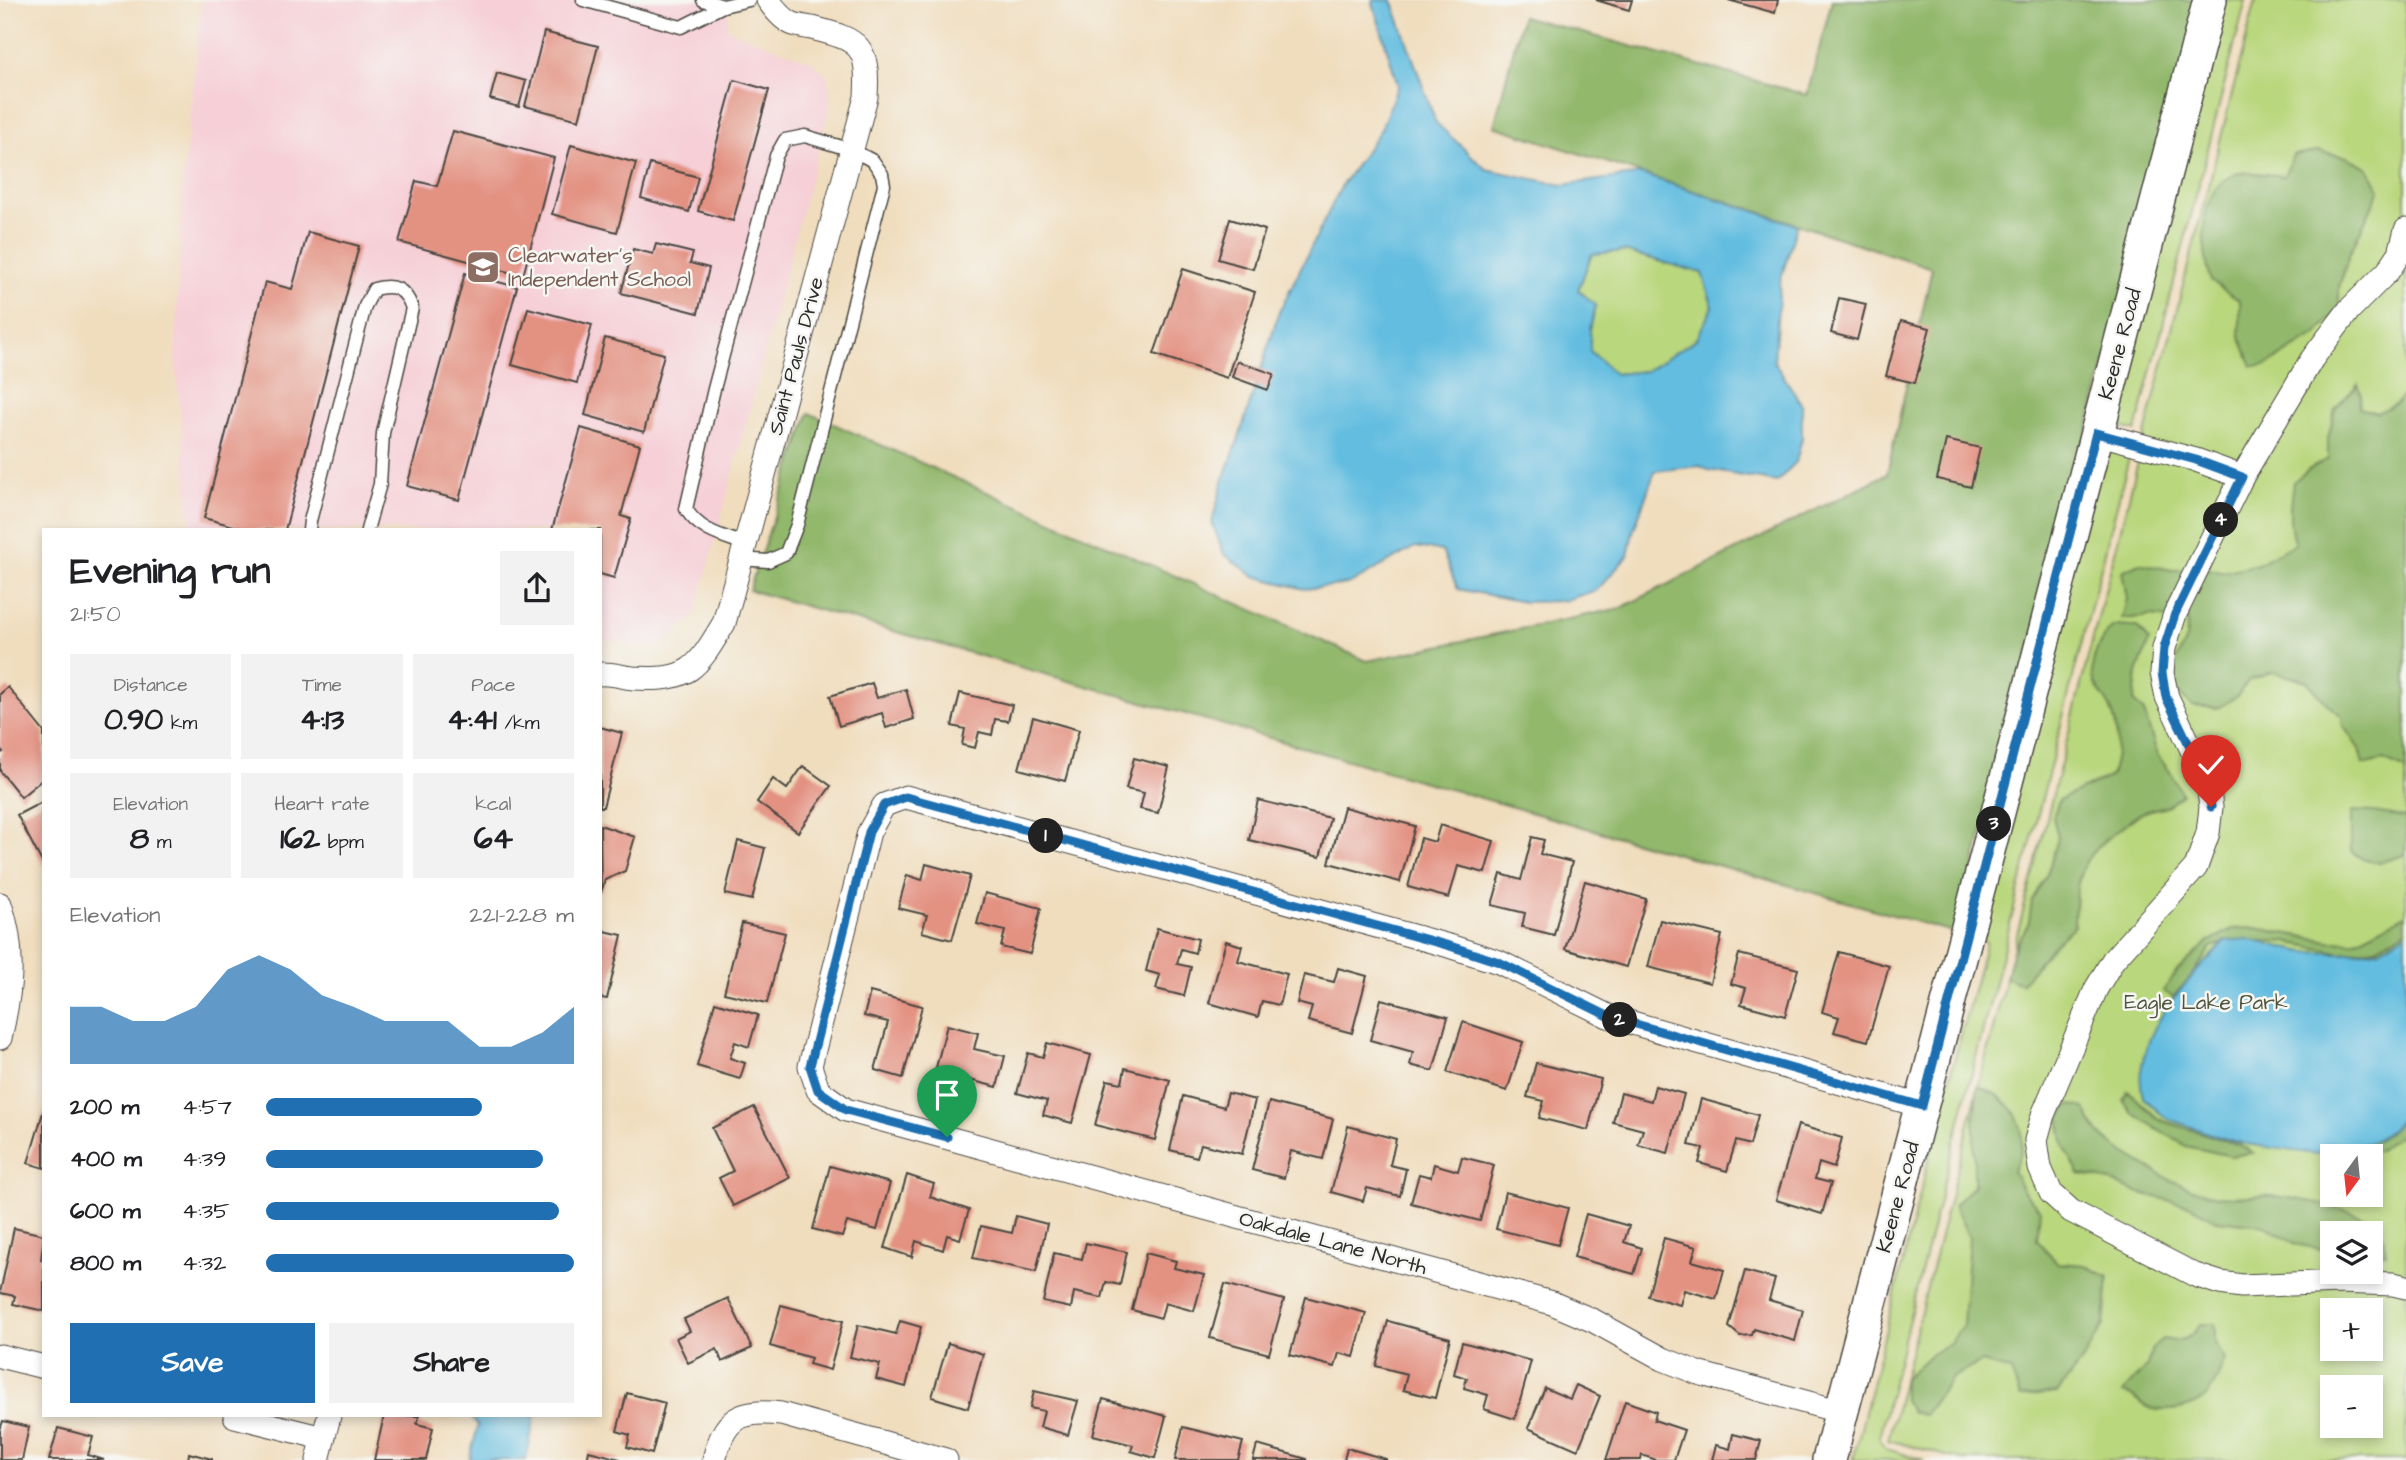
<!DOCTYPE html>
<meta charset="utf-8">
<style>
:root{--surface:#fff;--page:#f2f2f2;--text:#202124;--muted:#757577;--accent:#1f6fb2}
body{margin:0;font-family:"Architects Daughter",sans-serif;background:var(--page);color:var(--text);height:100vh;display:flex;flex-direction:column;font-size:26px;white-space:nowrap}
*{box-sizing:border-box;margin:0}
p{font-size:23px;color:var(--muted)}
.icon{flex:none;width:38px;height:38px;fill:none;stroke:currentColor;stroke-width:2;stroke-linecap:round;stroke-linejoin:round}
.map{position:relative;flex:1;overflow:hidden}
.panel{position:absolute;left:42px;top:528px;width:560px;height:889px;display:flex;flex-direction:column;background:var(--surface);border-radius:0px;box-shadow:0 4px 10px #0003}
.panel>*{flex:none}
.needle{width:46px;rotate:195deg}
.fabs{position:absolute;left:2320px;top:1144px;display:grid;gap:14px}
.fabs a{display:grid;place-items:center;width:63px;height:63px;border-radius:0px;background:var(--surface);box-shadow:0 4px 10px #0003;font-size:35px}
.pin{position:absolute;display:grid;place-items:center;width:60px;height:60px;color:#fff;margin:-72px -30px;border-radius:50% 50% 50% 0;rotate:-45deg;box-shadow:0 0 7px #0007}
.pin .icon{rotate:45deg}
.km{position:absolute;width:35px;height:35px;margin:-18px;border-radius:50%;background:#222;color:#fff;font-size:19px;line-height:35px;text-align:center}
.round{display:grid;place-items:center;flex:none;width:74px;height:74px;border-radius:0px;background:var(--page)}
.summary{display:flex;align-items:center;justify-content:space-between;height:119px;padding:0 28px}
h1{font-size:38px;font-weight:700;line-height:52px}
.metrics{display:grid;grid-template-columns:repeat(3,1fr);gap:10px;height:119px;padding:7px 28px}
.metrics div{display:grid;align-content:center;border-radius:0px;background:var(--page);text-align:center}
.metrics b{font-size:30px;font-weight:700}
.metrics small{font-size:19px;font-weight:400}
.metrics p{font-size:19px}
.chart{height:196px;padding:14px 28px}
.chart p{display:flex;justify-content:space-between}
.chart svg{width:100%;height:126px;margin-top:7px;fill:var(--accent);opacity:.7}
.cta{display:flex;gap:14px;margin-top:auto;padding:14px 28px}
.cta a{flex:1;height:80px;border-radius:0px;background:var(--accent);color:#fff;font-size:28px;font-weight:700;line-height:80px;text-align:center}
.cta a+a{background:var(--page);color:var(--text)}
ul{padding:0 28px;list-style:none;font-size:23px}
li{display:grid;grid-template-columns:112px 84px 1fr;align-items:center;height:52px}
li i{height:18px;border-radius:9px;background:var(--accent)}
.map>svg:first-child{display:block}
.built{fill:#f6cfd7}
.green{fill:#b9d77d;stroke:#728154;stroke-width:2;fill-rule:evenodd}
.forest{fill:#92b86c;stroke:#5e724c;stroke-width:2}
.water{fill:#63bde0;stroke:#477486;stroke-width:2;fill-rule:evenodd}
.building{fill:#e39282}
.lines{fill:none;stroke-linecap:round;stroke-linejoin:round}
.lane-casing{stroke:#494641;stroke-width:15}
.street-casing{stroke:#494641;stroke-width:25}
.secondary-casing{stroke:#494641;stroke-width:36}
.lane{stroke:#fff;stroke-width:12}
.street{stroke:#fff;stroke-width:23}
.secondary{stroke:#fff;stroke-width:33}
.route-casing{stroke:#fff;stroke-width:14}
.route{stroke:#1f6fb2;stroke-width:9}
.labels{text-anchor:middle;dominant-baseline:central;stroke-width:5;stroke-linejoin:round;paint-order:stroke}
.education-label{font-size:21px;fill:#785e54;stroke:#f6f6f2;text-anchor:start}
.street-label{font-size:21px;fill:#2b2b2b;stroke:#f6f6f2}
.park-label{font-size:21px;fill:#4e5640;stroke:#f6f6f2}
</style>
<div class="map">
<svg width="2406" height="1460" viewBox="0 0 2406 1460">
<rect width="100%" height="100%" fill="#f6f6f2"/>
<filter id="ink" filterUnits="userSpaceOnUse"><feTurbulence type="fractalNoise" baseFrequency=".0143" numOctaves="2"/><feDisplacementMap in="SourceGraphic" scale="14" xChannelSelector="R" yChannelSelector="G"/><feConvolveMatrix kernelMatrix="1 2 1 2 8 2 1 2 1" color-interpolation-filters="sRGB"/></filter>
<filter id="wash" filterUnits="userSpaceOnUse"><feTurbulence type="fractalNoise" baseFrequency=".00686" numOctaves="4" result="noise"/><feDisplacementMap in="SourceGraphic" scale="28" xChannelSelector="R" yChannelSelector="G"/><feGaussianBlur stdDeviation="1.57" result="paint"/><feColorMatrix in="noise" values="0 0 0 0 0 0 0 0 0 0 0 0 0 0 0 0 0 1.4 0 .05"/><feComposite in="paint" operator="in"/></filter>
<g filter="url(#wash)">
<rect width="100%" height="100%" fill="#f0ddbd"/>
<polygon class="built" points="202,0 729,0 727,29 812,62 828,77 830,104 696,613 666,643 643,646 600,639 600,530 191,530 175,355 183,179"/>
<g class="green">
<polygon points="2222,0 2246,0 2136,431 2109,424"/>
<path d="M2256 0H2406V1460H1962L1888 1440ZM2333 1157H2371V1195H2333ZM2333 1234H2371V1272H2333ZM2333 1311H2371V1349H2333ZM2333 1388H2371V1426H2333Z"/>
<polygon points="1624,251 1702,273 1713,307 1696,339 1646,371 1615,374 1590,351 1590,329 1596,306 1578,290 1592,254"/>
<polygon points="2103,447 2130,454 1879,1437 1886,1449 1924,1460 1853,1460 1942,1106 1986,942 1976,938"/>
</g>
<g class="forest">
<polygon points="1832,0 2200,0 1956,933 749,590 809,413 1367,661 1621,608 1887,474 1932,268 1494,126 1522,16 1807,95"/>
<path d="M2318 151 2347 157 2367 167 2380 189 2349 255 2339 287V309L2317 334 2267 365 2252 366 2240 336V301L2211 281C2202 248 2195 191 2235 174 2245 170 2272 175 2284 176L2293 155Z"/>
<path d="M2358 384 2361 394 2359 408 2377 413 2397 403 2406 392V770L2383 760 2363 765 2359 749 2342 724V716L2329 706 2307 681 2273 672 2249 680 2237 696 2218 708 2192 706 2179 694 2174 683 2175 663 2186 639 2188 620 2151 616 2122 619 2127 599 2122 571 2139 563 2172 570 2209 569 2222 572 2258 564 2295 544C2287 523 2290 504 2293 482L2308 470 2328 459V439L2335 409Z"/>
<path d="M2113 626 2137 627 2149 641 2137 673 2134 702 2144 712 2158 756 2169 770 2182 794C2162 813 2165 804 2144 812 2136 815 2128 823 2121 828 2078 858 2076 876 2074 926L2050 949 2021 984 2006 977 2012 953 2029 922 2032 900 2046 876 2052 859 2058 838 2053 817 2059 800 2111 776C2118 753 2120 729 2110 707 2106 699 2099 692 2095 684 2087 663 2099 640 2113 626Z"/>
<path d="M2351 811 2373 812 2406 817V854C2385 862 2370 868 2351 851Z"/>
<polygon points="2406,915 2406,930 2376,948 2342,953 2286,942 2233,940 2211,947 2194,973 2173,997 2163,991 2178,970 2208,942 2232,929 2255,928 2329,941 2353,942"/>
<path d="M1978 1086C2019 1102 2033 1132 2013 1171L2022 1189 2040 1210 2037 1239 2057 1263 2085 1265 2108 1277 2104 1325 2082 1361 2057 1393 2020 1397 2011 1371 1981 1362 1953 1377 1924 1415 1912 1412 1904 1400V1379L1929 1356 1950 1343 1963 1325 1969 1238 1954 1205 1974 1185V1119Z"/>
<polygon points="2128,1091 2160,1120 2240,1145 2253,1153 2231,1156 2186,1146 2132,1113 2123,1100"/>
<path d="M2070 1104 2085 1108C2094 1134 2113 1147 2136 1160 2164 1177 2186 1190 2218 1196 2236 1198 2254 1195 2272 1196 2299 1199 2365 1207 2381 1232 2384 1237 2384 1247 2386 1253H2371V1234H2333V1250H2325L2295 1244 2264 1225 2216 1220 2192 1206 2136 1192 2101 1178 2079 1174 2064 1146 2059 1118Z"/>
<path d="M2406 1115 2402 1133 2378 1151 2347 1153C2375 1143 2387 1137 2406 1115Z"/>
<path d="M2200 1324H2215V1343L2225 1359C2220 1371 2214 1389 2204 1398 2190 1410 2161 1414 2145 1406 2134 1400 2138 1396 2122 1393L2147 1366 2152 1348 2162 1339C2182 1342 2189 1341 2200 1324Z"/>
</g>
<g class="water">
<path d="M1372 0H1392L1436 123 1486 169 1562 185 1641 174 1797 225 1780 282 1774 361 1802 405V438L1796 462 1777 482 1708 470 1700 466 1655 471 1633 532 1628 556 1597 590 1563 601 1524 602 1458 589 1442 551 1415 547 1350 584 1304 589 1254 576 1224 554 1212 523 1222 484 1238 441 1279 312 1342 185 1381 129 1398 85ZM1624 251 1702 273 1713 307 1696 339 1646 371 1615 374 1590 351V329L1596 305 1578 290 1592 254Z"/>
<path d="M2406 933V1113L2392 1129 2371 1143 2315 1154 2246 1144 2219 1137 2166 1118 2143 1098C2142 1090 2139 1079 2141 1071 2149 1015 2189 980 2225 941L2247 939 2304 952 2342 953 2378 950Z"/>
<polygon points="470,1416 535,1416 526,1460 469,1460 478,1426"/>
</g>
<g id="blocks">
<g class="building">
<polygon points="1596,0 1632,0 1629,10"/>
<polygon points="1728,0 1778,0 1775,13"/>
<polygon points="544,32 598,46 579,120 525,106"/>
<polygon points="497,73 526,81 519,107 490,99"/>
<polygon points="734,80 769,90 733,221 698,211"/>
<polygon points="453,131 554,158 523,276 399,242 416,181 437,186"/>
<polygon points="571,145 636,163 617,232 552,214"/>
<polygon points="650,164 698,177 689,212 641,198"/>
<polygon points="1230,219 1265,230 1253,269 1218,259"/>
<polygon points="308,232 359,246 285,530 248,530 204,518 265,282 292,289"/>
<polygon points="656,244 693,253 690,263 709,268 698,313 621,293 633,249 653,254"/>
<polygon points="1183,269 1255,292 1227,378 1154,354"/>
<polygon points="465,273 517,287 459,500 407,486"/>
<polygon points="1839,298 1866,304 1857,340 1831,333"/>
<polygon points="528,308 592,325 577,383 512,365"/>
<polygon points="1901,321 1930,328 1915,383 1886,376"/>
<polygon points="605,338 664,354 644,432 585,415"/>
<polygon points="1237,361 1274,374 1268,390 1232,377"/>
<polygon points="581,428 640,445 621,516 631,519 614,578 600,574 600,530 552,530"/>
<polygon points="1946,440 1980,448 1971,487 1937,479"/>
<polygon points="872,683 877,698 906,689 914,719 886,728 882,713 839,726 830,696"/>
<polygon points="8,687 44,732 44,778 21,797 0,771 0,754 3,752 0,748 0,694"/>
<polygon points="960,693 1012,705 1008,721 995,719 992,735 979,732 975,748 962,745 965,729 952,726"/>
<polygon points="1033,717 1079,730 1065,781 1019,769"/>
<polygon points="600,727 622,733 603,807 600,807"/>
<polygon points="1134,758 1169,767 1158,813 1140,809 1144,793 1126,789"/>
<polygon points="803,766 831,786 798,832 757,802 773,779 787,789"/>
<polygon points="1258,800 1330,818 1320,857 1249,840"/>
<polygon points="44,801 44,866 17,815"/>
<polygon points="1344,807 1415,826 1400,882 1329,863"/>
<polygon points="600,825 635,837 625,871 605,880 601,893"/>
<polygon points="1440,825 1494,841 1485,873 1458,866 1449,898 1408,887 1421,838 1435,842"/>
<polygon points="1532,837 1544,840 1540,854 1572,862 1554,935 1522,927 1525,913 1492,905 1501,874 1521,880"/>
<polygon points="738,841 765,848 752,900 725,894"/>
<polygon points="926,864 970,876 952,940 922,932 927,915 898,908 907,875 922,880"/>
<polygon points="1585,881 1646,899 1626,967 1565,949"/>
<polygon points="985,893 1041,908 1030,954 1001,947 1005,931 977,924"/>
<polygon points="1660,920 1722,935 1710,983 1648,967"/>
<polygon points="742,923 785,933 767,1003 724,993"/>
<polygon points="1157,928 1198,939 1195,953 1181,949 1177,964 1191,967 1184,996 1156,989 1160,975 1146,971"/>
<polygon points="600,930 622,935 607,999 600,998"/>
<polygon points="1226,941 1242,946 1238,961 1287,974 1279,1005 1262,1001 1258,1017 1209,1003"/>
<polygon points="1839,952 1889,966 1868,1041 1834,1032 1839,1017 1822,1012"/>
<polygon points="1739,954 1798,969 1785,1016 1741,1004 1746,988 1731,984"/>
<polygon points="1338,968 1367,976 1352,1033 1308,1021 1312,1007 1297,1003 1304,975 1334,982"/>
<polygon points="870,992 922,1006 903,1078 875,1070 888,1022 864,1016"/>
<polygon points="1381,999 1448,1017 1433,1071 1410,1065 1413,1052 1370,1040"/>
<polygon points="715,1002 758,1015 749,1047 735,1042 730,1058 745,1063 740,1079 697,1066"/>
<polygon points="1463,1022 1523,1042 1507,1091 1447,1072"/>
<polygon points="947,1025 978,1033 974,1049 1005,1056 997,1087 966,1079 962,1095 931,1087"/>
<polygon points="1047,1043 1091,1055 1072,1123 1043,1115 1047,1101 1017,1093 1028,1053 1043,1057"/>
<polygon points="1536,1063 1601,1079 1588,1130 1539,1118 1544,1101 1527,1097"/>
<polygon points="1125,1068 1170,1080 1155,1140 1095,1125 1107,1080 1122,1083"/>
<polygon points="1655,1086 1684,1094 1668,1153 1638,1145 1643,1130 1613,1122 1621,1093 1651,1101"/>
<polygon points="1228,1093 1255,1100 1242,1154 1201,1144 1197,1157 1170,1150 1183,1096 1224,1107"/>
<polygon points="1701,1099 1758,1115 1750,1145 1736,1141 1727,1171 1699,1163 1703,1148 1689,1145"/>
<polygon points="1269,1102 1333,1119 1323,1159 1291,1151 1284,1178 1252,1170"/>
<polygon points="754,1107 790,1178 733,1206 719,1178 733,1171 712,1128"/>
<polygon points="44,1109 44,1168 28,1163"/>
<polygon points="1798,1125 1842,1138 1834,1168 1819,1163 1815,1179 1831,1183 1822,1214 1776,1200"/>
<polygon points="1348,1126 1396,1139 1390,1165 1406,1169 1400,1196 1367,1188 1363,1201 1331,1192"/>
<polygon points="1462,1157 1494,1165 1480,1221 1411,1203 1419,1174 1431,1177 1434,1164 1458,1171"/>
<polygon points="830,1166 890,1183 877,1230 847,1222 842,1237 813,1229"/>
<polygon points="907,1175 934,1184 930,1197 969,1210 960,1239 947,1235 943,1250 916,1241 912,1257 885,1248"/>
<polygon points="1505,1192 1568,1208 1558,1245 1496,1229"/>
<polygon points="1586,1214 1629,1226 1624,1242 1642,1248 1634,1274 1574,1257"/>
<polygon points="1016,1216 1047,1224 1036,1272 973,1258 981,1226 1012,1233"/>
<polygon points="14,1228 44,1235 41,1260 44,1261 44,1311 13,1304 15,1296 0,1293"/>
<polygon points="1664,1238 1696,1247 1692,1261 1724,1270 1716,1299 1684,1290 1680,1305 1648,1296"/>
<polygon points="1086,1243 1127,1252 1120,1285 1106,1282 1102,1298 1074,1292 1071,1308 1043,1302 1054,1253 1082,1259"/>
<polygon points="1146,1253 1176,1261 1174,1268 1204,1275 1194,1311 1165,1303 1161,1318 1132,1310"/>
<polygon points="1745,1271 1775,1279 1769,1300 1803,1310 1795,1341 1754,1329 1752,1335 1740,1336 1729,1327"/>
<polygon points="1225,1284 1284,1300 1269,1354 1210,1338"/>
<polygon points="1306,1297 1366,1313 1354,1357 1339,1353 1335,1367 1290,1355"/>
<polygon points="728,1298 752,1348 722,1362 717,1349 688,1363 676,1338 690,1331 684,1319"/>
<polygon points="781,1305 843,1321 830,1370 809,1364 811,1358 770,1346"/>
<polygon points="900,1321 921,1327 906,1387 876,1379 880,1364 850,1357 858,1325 896,1334"/>
<polygon points="1388,1321 1450,1338 1435,1398 1403,1390 1407,1374 1376,1366"/>
<polygon points="1462,1342 1531,1361 1515,1419 1484,1409 1488,1395 1464,1388 1467,1378 1454,1374"/>
<polygon points="948,1343 983,1354 968,1408 932,1397"/>
<polygon points="1576,1385 1600,1396 1578,1450 1528,1428 1545,1388 1570,1399"/>
<polygon points="1034,1391 1078,1401 1068,1435 1040,1427 1044,1411 1030,1408"/>
<polygon points="627,1393 665,1403 652,1454 627,1447 630,1435 617,1431"/>
<polygon points="1103,1399 1166,1416 1155,1458 1131,1451 1133,1445 1093,1435"/>
<polygon points="1625,1401 1656,1412 1654,1420 1684,1430 1674,1460 1656,1460 1642,1455 1641,1460 1606,1460"/>
<polygon points="384,1416 419,1416 417,1424 433,1428 426,1460 374,1460"/>
<polygon points="3,1421 29,1427 22,1460 0,1460 0,1430"/>
<polygon points="1183,1427 1243,1442 1238,1460 1175,1460"/>
<polygon points="58,1428 93,1437 88,1455 104,1460 49,1460"/>
<polygon points="1733,1434 1761,1441 1756,1460 1712,1460 1716,1445 1730,1449"/>
<polygon points="1257,1445 1307,1459 1307,1460 1253,1460"/>
<polygon points="1347,1448 1386,1459 1386,1460 1344,1460"/>
<polygon points="589,1451 620,1459 620,1460 587,1460"/>
<polygon points="189,1453 212,1459 212,1460 188,1460"/>
</g>
</g>
</g>
<g filter="url(#ink)">
<use href="#blocks" fill-opacity="0" stroke="#494641" stroke-width="2"/>
<g class="lines">
<g class="lane-casing">
<g id="lane">
<polyline points="583,0 681,27 723,6 749,0"/>
<polyline points="703,0 723,6"/>
<path d="M309 530 310 521 365 306 374 289C394 284 405 288 412 308L383 433 380 484 367 530"/>
<path d="M741 559 768 561 786 553 797 525 884 185 882 174 873 161 852 150 805 136 785 140 776 156 714 389 686 509C699 531 722 536 745 544"/>
</g>
</g>
<g class="street-casing">
<g id="street">
<polyline points="2406,230 2400,253 2388,271 2349,310 2312,359 2242,477 2175,614 2164,648 2162,673 2167,697 2208,784 2211,807 2208,833 2196,867 2113,960 2096,989 2043,1115 2036,1140 2040,1168 2051,1193 2071,1211 2195,1275 2220,1283 2242,1286 2339,1282 2393,1284 2406,1287"/>
<polyline points="2096,433 2196,460 2242,477"/>
<path d="M600 674C611 673 622 677 633 678 690 681 696 670 724 623L866 97C869 45 860 40 812 28 805 27 797 26 791 23 781 18 774 8 768 0"/>
<path d="M0 904C16 950 11 991 0 1038"/>
<polyline points="0,1356 44,1367"/>
<polyline points="1842,1412 1698,1373 1663,1359 1594,1321 1552,1303 846,1110 818,1090 810,1066 869,832 884,805 906,797 1449,946 1499,962 1608,1016 1921,1106"/>
<polyline points="235,1416 323,1438"/>
<polyline points="318,1460 329,1416"/>
<path d="M714 1460C724 1419 738 1409 781 1414L946 1460"/>
</g>
</g>
<g class="secondary-casing">
<polyline id="secondary" points="1829,1460 2210,0"/>
</g>
<use href="#lane" class="lane"/>
<use href="#street" class="street"/>
<use href="#secondary" class="secondary"/>
</g>
</g>
<g class="lines" filter="url(#ink)">
<g class="route-casing">
<polyline id="route" points="947,1137 846,1110 818,1090 810,1066 869,832 884,805 906,797 1450,946 1499,962 1608,1016 1922,1106 2096,433 2196,460 2242,477 2175,614 2164,648 2162,673 2166,697 2208,784 2211,807"/>
</g>
<use href="#route" class="route"/>
</g>
<defs>
<g id="school-square" transform="scale(1.75)"><rect x="-9" y="-9" width="18" height="18" rx="4" fill="#8d6e63" stroke="#f6f6f2"/><path d="M0-5L7-2L0 1L-7-2ZM-4 1L0 2.5L4 1V4Q0 6-4 4Z" fill="#fff"/></g>
</defs>
<g fill-rule="evenodd">
<use href="#school-square" x="483" y="267"/>
</g>
<g class="labels">
<g class="education-label">
<text x="508" y="255">Clearwater's<tspan x="508" dy="24">Independent School</tspan></text>
</g>
<g class="street-label">
<text transform="translate(2120 344) rotate(-75)">Keene Road</text>
<text transform="translate(796 356) rotate(-75)">Saint Pauls Drive</text>
<text transform="translate(1898 1197) rotate(-75)">Keene Road</text>
<text transform="translate(1333 1243) rotate(15)">Oakdale Lane North</text>
</g>
<g class="park-label">
<text x="2206" y="1002">Eagle Lake Park</text>
</g>
</g>
</svg>
<div class="fabs">
<a><svg class="needle" viewBox="-14 -14 28 28"><path d="M0-13l5 13h-10z" fill="#e53935"/><path d="M0 13l5-13h-10z" fill="#757577"/></svg></a>
<a><svg class="icon" aria-label="layers" viewBox="0 0 24 24"><path d="M12 4l9 5-9 5-9-5zM3 14l9 5 9-5"/></svg></a>
<a>+</a>
<a>−</a>
</div>
<div class="pin" style="left:947px;top:1137px;background:#1e9e55"><svg class="icon" aria-label="arrive" viewBox="0 0 24 24"><path d="M6 21V4h12l-3 4 3 4H6"/></svg></div>
<div class="pin" style="left:2211px;top:807px;background:#d93025"><svg class="icon" aria-label="check" viewBox="0 0 24 24"><path d="M5 12l5 5 9-10"/></svg></div>
<b class="km" style="left:1046px;top:836px">1</b>
<b class="km" style="left:1620px;top:1020px">2</b>
<b class="km" style="left:1994px;top:824px">3</b>
<b class="km" style="left:2221px;top:520px">4</b>
<section class="panel">
<div class="summary"><div><h1>Evening run</h1><p>21:50</p></div><a class="round"><svg class="icon" aria-label="share" viewBox="0 0 24 24"><path d="M12 15V3M7 8l5-5 5 5M5 13v7h14v-7"/></svg></a></div>
<div class="metrics">
<div><p>Distance</p><b>0.90<small> km</small></b></div>
<div><p>Time</p><b>4:13</b></div>
<div><p>Pace</p><b>4:41<small> /km</small></b></div>
</div>
<div class="metrics">
<div><p>Elevation</p><b>8<small> m</small></b></div>
<div><p>Heart rate</p><b>162<small> bpm</small></b></div>
<div><p>kcal</p><b>64</b></div>
</div>
<div class="chart"><p><span>Elevation</span>221–228 m</p>
<svg viewBox="0 0 160 44" preserveAspectRatio="none"><path d="M0 44V24L10 24L20 29L30 29L40 24L50 11L60 6L70 11L80 20L90 24L100 29L110 29L120 29L130 38L140 38L150 33L160 24V44z"/></svg>
</div>
<ul>
<li><b>200 m</b>4:57<i style="width:70%"></i></li>
<li><b>400 m</b>4:39<i style="width:90%"></i></li>
<li><b>600 m</b>4:35<i style="width:95%"></i></li>
<li><b>800 m</b>4:32<i style="width:100%"></i></li>
</ul>
<div class="cta"><a>Save</a><a>Share</a></div>
</section>
</div>
